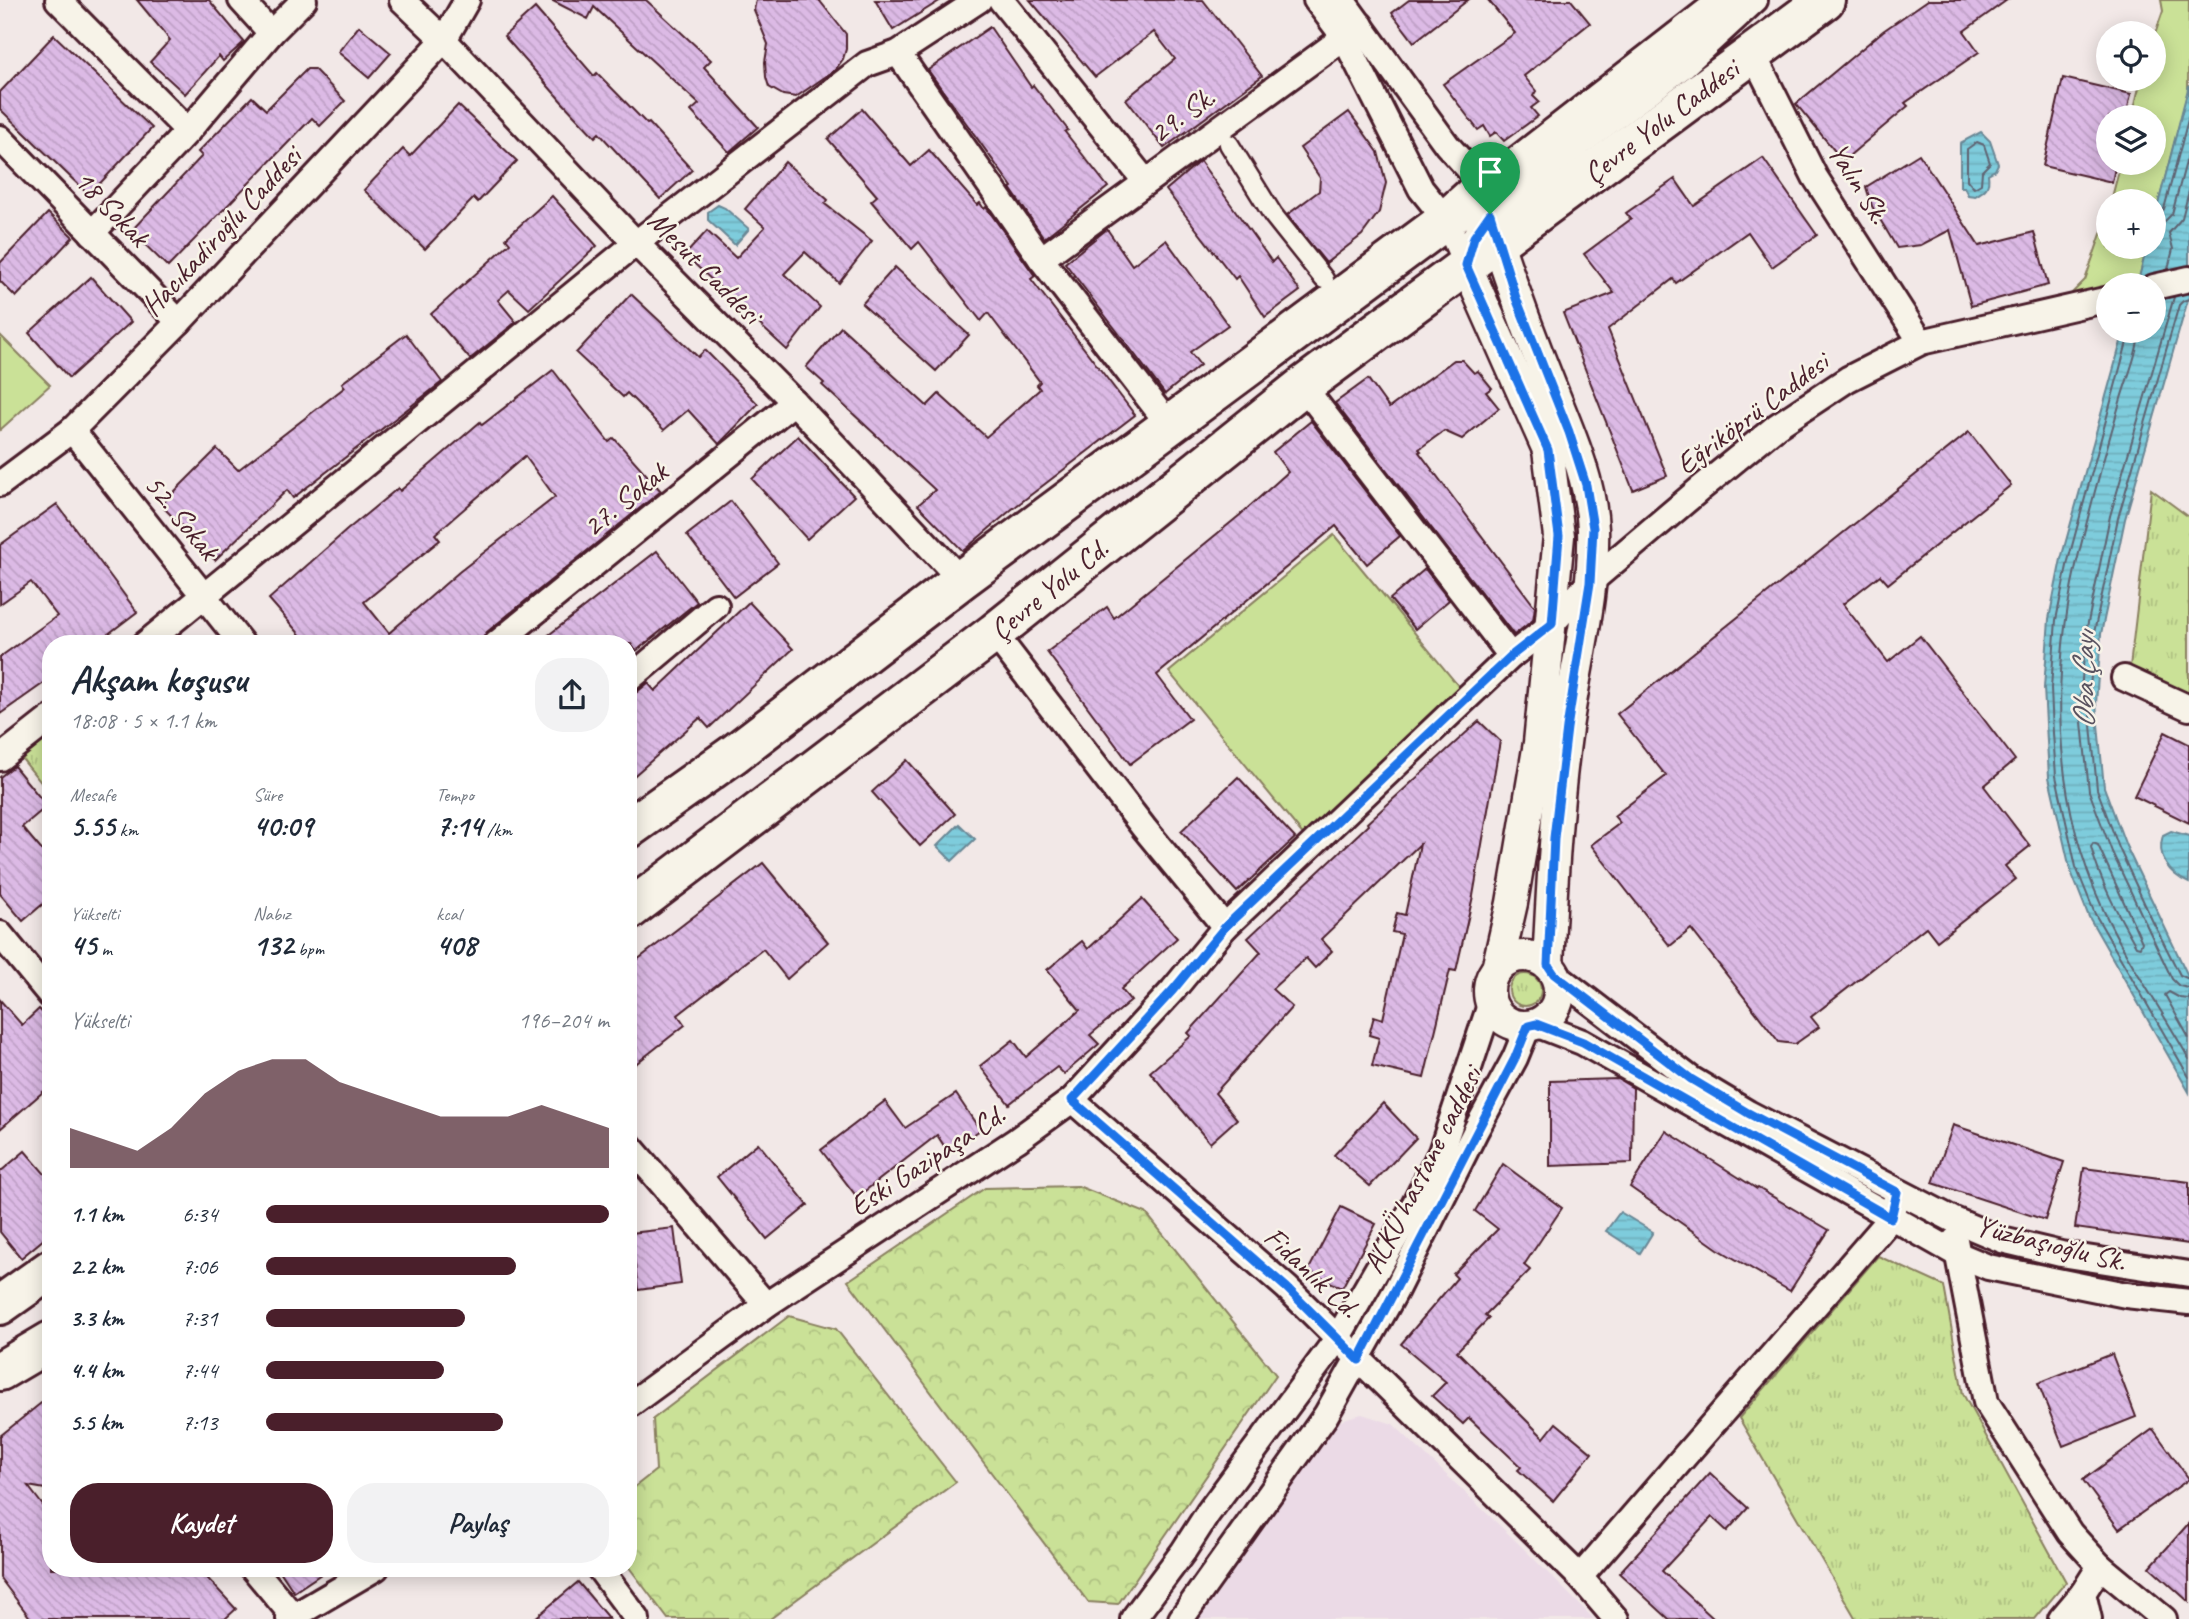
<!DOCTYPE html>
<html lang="tr">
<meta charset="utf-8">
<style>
:root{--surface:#fff;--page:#f2f2f3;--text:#1f2937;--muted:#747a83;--accent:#4a1f2b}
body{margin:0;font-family:Caveat,sans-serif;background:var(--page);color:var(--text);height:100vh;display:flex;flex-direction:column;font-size:26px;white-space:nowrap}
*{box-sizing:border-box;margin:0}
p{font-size:23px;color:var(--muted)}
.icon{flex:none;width:38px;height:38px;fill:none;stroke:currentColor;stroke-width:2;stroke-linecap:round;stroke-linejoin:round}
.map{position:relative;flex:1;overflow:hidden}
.panel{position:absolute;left:42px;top:635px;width:595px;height:942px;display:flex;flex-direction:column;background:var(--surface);border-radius:28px;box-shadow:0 4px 18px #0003}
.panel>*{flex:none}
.controls{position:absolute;left:2096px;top:21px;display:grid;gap:14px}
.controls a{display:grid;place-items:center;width:70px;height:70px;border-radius:50%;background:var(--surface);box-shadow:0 4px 18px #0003;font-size:35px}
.pin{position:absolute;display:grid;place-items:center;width:60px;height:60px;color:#fff;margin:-72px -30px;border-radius:50% 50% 50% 0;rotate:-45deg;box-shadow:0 0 7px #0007}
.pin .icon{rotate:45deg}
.round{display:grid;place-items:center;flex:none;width:74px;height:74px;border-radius:28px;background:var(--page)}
.overview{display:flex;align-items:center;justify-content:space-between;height:119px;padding:0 28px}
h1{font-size:38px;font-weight:800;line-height:52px}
.stats{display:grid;grid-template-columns:repeat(3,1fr);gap:10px;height:119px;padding:7px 28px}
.stats div{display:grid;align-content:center}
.stats b{font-size:30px;font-weight:800}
.stats small{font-size:19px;font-weight:400}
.stats p{font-size:19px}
.chart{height:196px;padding:14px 28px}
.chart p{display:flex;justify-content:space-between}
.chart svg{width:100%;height:126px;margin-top:7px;fill:var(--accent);opacity:.7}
.button{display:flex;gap:14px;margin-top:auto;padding:14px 28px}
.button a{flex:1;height:80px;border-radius:28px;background:var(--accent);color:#fff;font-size:28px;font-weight:800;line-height:80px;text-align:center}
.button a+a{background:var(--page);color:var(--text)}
ul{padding:0 28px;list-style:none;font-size:23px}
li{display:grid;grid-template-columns:112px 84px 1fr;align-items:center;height:52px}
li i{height:18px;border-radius:9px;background:var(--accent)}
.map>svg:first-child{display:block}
.built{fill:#ebdae6}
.grass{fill:url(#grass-tufts);stroke:#8a8061;stroke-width:2}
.forest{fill:url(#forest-crowns);stroke:#8a8061;stroke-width:2}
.park{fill:#cae197;stroke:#8a8061;stroke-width:2}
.water{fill:url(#water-rules);stroke:#698795;stroke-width:2}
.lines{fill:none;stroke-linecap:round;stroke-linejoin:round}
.shore{stroke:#5f6472;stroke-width:2}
.building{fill:url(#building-back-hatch);stroke:#4a1f2b;stroke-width:2;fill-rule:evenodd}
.pedestrian-casing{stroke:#4a1f2b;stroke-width:23}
.minor-casing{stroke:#4a1f2b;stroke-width:30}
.tertiary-casing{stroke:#4a1f2b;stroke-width:35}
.trunk-casing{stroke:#4a1f2b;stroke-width:44}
.pedestrian{stroke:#f7f3e8;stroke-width:18}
.minor{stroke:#f7f3e8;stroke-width:24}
.tertiary{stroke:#f7f3e8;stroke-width:30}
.trunk{stroke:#f7f3e8;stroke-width:38}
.route-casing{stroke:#fff;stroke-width:14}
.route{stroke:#1a73e8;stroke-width:9}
.labels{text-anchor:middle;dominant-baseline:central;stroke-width:5;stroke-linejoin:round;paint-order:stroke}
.street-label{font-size:30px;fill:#4a1f2b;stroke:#f7f3e8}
.water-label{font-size:32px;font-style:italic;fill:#5a5360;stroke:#f7f3e8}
</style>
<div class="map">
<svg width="2189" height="1619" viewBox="0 0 2189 1619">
<defs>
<pattern id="grass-tufts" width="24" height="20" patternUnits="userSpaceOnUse" patternTransform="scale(1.75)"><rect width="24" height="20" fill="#cae197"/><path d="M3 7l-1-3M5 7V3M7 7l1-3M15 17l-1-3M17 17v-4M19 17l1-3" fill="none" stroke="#afc182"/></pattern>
<pattern id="forest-crowns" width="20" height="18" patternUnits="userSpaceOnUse" patternTransform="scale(1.75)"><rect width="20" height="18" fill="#cae197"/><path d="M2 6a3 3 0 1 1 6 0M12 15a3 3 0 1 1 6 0" fill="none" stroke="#afc182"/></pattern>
<pattern id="water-rules" width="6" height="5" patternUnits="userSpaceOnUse" patternTransform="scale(1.75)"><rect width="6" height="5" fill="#7eccdc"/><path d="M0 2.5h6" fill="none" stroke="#6eafbd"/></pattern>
<pattern id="building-back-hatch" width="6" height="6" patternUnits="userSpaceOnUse" patternTransform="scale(1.75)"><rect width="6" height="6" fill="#dcbae5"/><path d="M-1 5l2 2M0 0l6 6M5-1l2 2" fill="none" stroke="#be9fc5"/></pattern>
</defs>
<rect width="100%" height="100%" fill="#f2e8e7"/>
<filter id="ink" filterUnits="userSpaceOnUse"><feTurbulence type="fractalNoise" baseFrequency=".0143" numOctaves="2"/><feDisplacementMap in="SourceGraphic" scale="14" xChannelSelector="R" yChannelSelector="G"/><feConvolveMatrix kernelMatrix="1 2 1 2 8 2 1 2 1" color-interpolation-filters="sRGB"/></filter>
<g filter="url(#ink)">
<polygon class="built" points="1362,1414 1393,1424 1517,1542 1594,1619 1195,1619 1331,1426 1347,1418"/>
<g class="grass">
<polygon points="2151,489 2189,517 2189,695 2130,667"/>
<polygon points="51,735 51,795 22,759"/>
<circle cx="1525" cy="990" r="16"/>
<polygon points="1878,1256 1944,1286 1963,1394 2066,1582 2035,1619 1856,1619 1739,1418"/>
</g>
<g class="forest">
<polygon points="1078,1186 1146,1213 1276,1375 1118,1604 1088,1602 848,1281 985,1188"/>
<polygon points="789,1316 836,1329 956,1482 770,1619 668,1619 628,1566 628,1492 656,1470 653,1419"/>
</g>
<g class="park">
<polygon points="2161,0 2189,0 2188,91 2154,220 2154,201 2111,201 2121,163 2154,163 2154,117 2132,117 2141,79 2154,79 2154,37 2163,11"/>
<polygon points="2109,211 2109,247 2147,247 2138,283 2109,285 2109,288 2070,295 2085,280"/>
<polygon points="0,335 50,385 0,430"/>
<polygon points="1334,535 1470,700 1305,837 1169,672"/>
</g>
<g class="water">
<polygon points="2189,85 2189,296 2125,519 2101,634 2096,704 2104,787 2126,846 2189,978 2189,1092 2089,917 2070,869 2049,777 2044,688 2049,619 2061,559 2124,331 2154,331 2154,285 2137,285 2147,247 2154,247 2154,220"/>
<path d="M1981 132 1990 141 1998 164 1995 170 1988 174C1990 187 1986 190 1975 196L1968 195 1964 187H1960V143Z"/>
<polygon points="718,205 725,208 749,229 735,245 708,220 708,212"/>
<polygon points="959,824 975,839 952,861 937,846"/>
<path d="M2171 831 2189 836V883C2169 874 2156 857 2163 835Z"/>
<polygon points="1620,1212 1653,1232 1640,1253 1606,1231"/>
</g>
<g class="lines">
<g class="shore">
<polygon points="1977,142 1984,145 1990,163 1982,171 1981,184 1974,188 1967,180 1967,149"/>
<polyline points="2154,215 2161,214 2164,209 2189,116"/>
<polyline points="2154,224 2165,221 2172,214 2189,151"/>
<polyline points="2168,269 2173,249 2169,233 2182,218 2189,191"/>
<polyline points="2174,297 2110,516 2086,632 2080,703 2089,791 2112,852 2172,979 2179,986 2189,988"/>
<polyline points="2189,299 2183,301 2179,305 2118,518 2094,633 2089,704 2097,789 2119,848 2152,920 2180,975 2189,979"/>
<polyline points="2130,331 2068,561 2056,620 2051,688 2053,733 2056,776 2076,867 2095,914 2189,1077"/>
<path d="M2139 331C2138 354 2126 380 2120 402 2106 450 2093 497 2081 545 2050 663 2051 795 2102 907 2126 960 2161 1008 2189 1059"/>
<path d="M2093 843 2098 845 2142 942 2140 947 2136 946C2118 914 2100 882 2091 847Z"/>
<polyline points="2189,999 2180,998 2169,992 2165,995 2189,1038"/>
</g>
</g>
<g class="building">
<polygon points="137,0 209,0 244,42 223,61 219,56 185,94 150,62 170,40"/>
<polygon points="551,0 646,0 711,60 704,67 758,127 729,152 691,111 699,104 594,7 588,19"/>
<polygon points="756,0 819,0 846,34 846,49 843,59 835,70 796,97 783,95 769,87 766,77 765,62 768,44 754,10"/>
<polygon points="875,0 941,0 893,30"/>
<polygon points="1030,0 1203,0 1262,76 1164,148 1126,99 1175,59 1154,32 1095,77"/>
<polygon points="1409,0 1468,0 1414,42 1392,13"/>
<polygon points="1488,0 1571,0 1590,23 1524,76 1536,91 1533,96 1539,102 1531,108 1538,116 1504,141 1496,132 1490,136 1484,126 1478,130 1443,84 1515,33"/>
<polygon points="1928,0 2007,0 1964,31 1979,52 1905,103 1908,106 1843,161 1796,104 1883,31"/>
<polygon points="535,8 594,76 597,73 647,124 649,123 692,170 660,199 599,133 595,137 562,102 504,36"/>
<polygon points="359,26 391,53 369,78 338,52"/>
<polygon points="990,27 1031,87 1033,85 1068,130 1065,132 1108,187 1044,238 1010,188 1012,187 928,70"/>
<polygon points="54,35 152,128 89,195 0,109 0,92"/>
<polygon points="307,69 314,69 345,101 320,126 312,118 168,267 131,231 202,156 198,152 252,97 266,110"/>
<polygon points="2063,78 2131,94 2126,117 2109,117 2109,163 2116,163 2112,182 2043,166"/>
<polygon points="458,105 517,161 478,202 474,198 425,249 364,190 403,149 410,156"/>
<polygon points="862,109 911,166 929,150 977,205 980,203 984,209 986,207 1035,276 1031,279 1135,415 1011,510 963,551 918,505 935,490 822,385 824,383 806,367 841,327 927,406 939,394 986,437 1040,389 1037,385 1040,382 988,313 981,321 919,242 912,249 871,201 877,196 828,139"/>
<polygon points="1349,112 1378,152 1386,183 1379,212 1362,235 1326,263 1287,215 1319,191 1320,178 1300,148"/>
<polygon points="1919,154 1979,246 2034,232 2048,285 1971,306 1950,230 1921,245 1897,248 1872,206 1866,187"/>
<polygon points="1763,158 1817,235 1772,267 1748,232 1676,283 1673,279 1608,329 1667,476 1633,490 1563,313 1614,293 1584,254 1631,219 1626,213 1675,179 1694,206"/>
<polygon points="1200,161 1272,262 1276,258 1300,291 1265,317 1238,276 1235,279 1166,190"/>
<polygon points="785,162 828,200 825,204 872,241 839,283 805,252 784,274 820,307 787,350 685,255 707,231 736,258 765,227 745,209"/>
<polygon points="552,196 597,246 529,309 509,290 498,300 516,322 470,359 431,314 510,243 506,238"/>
<polygon points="48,213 73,237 16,297 0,281 0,263"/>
<polygon points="1107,229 1132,265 1166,240 1228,325 1190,352 1200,365 1165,394 1065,263"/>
<polygon points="895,267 969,335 936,371 862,304"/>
<polygon points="91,277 131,322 69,378 29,333"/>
<polygon points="631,294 698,357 705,350 758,404 719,444 688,410 664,430 627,393 623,397 576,353"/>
<polygon points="406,334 442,382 293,498 287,490 215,560 161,505 217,449 238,470 345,387 342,383"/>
<polygon points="1454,360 1462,360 1474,373 1478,371 1492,388 1486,392 1499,408 1462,439 1444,431 1419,449 1421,451 1419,452 1535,607 1533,620 1514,635 1335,403 1368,379 1389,408"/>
<path d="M553 370 609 442 614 438 661 491 487 632 479 644H308L269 599 347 530 398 488 400 491 480 422 482 425ZM525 456 555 497 459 572 389 633 364 602 440 540 435 534Z"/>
<polygon points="1311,421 1400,536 1367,564 1336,526 1157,675 1190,719 1130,764 1047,652 1107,607 1114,618 1240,515 1288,472 1273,452"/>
<polygon points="1969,432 2011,485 1888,584 1880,575 1843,604 1888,662 1920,636 2015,760 1984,786 2030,846 2005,866 2016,879 1937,941 1926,927 1811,1017 1819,1027 1795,1044 1779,1042 1691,929 1670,946 1591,845 1620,823 1614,816 1666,776 1617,714"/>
<polygon points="798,436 854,496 807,539 752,479"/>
<polygon points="731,501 778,563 734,597 687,535"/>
<polygon points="57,504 137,612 95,644 51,644 51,678 0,714 0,657 57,616 31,582 0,604 0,545"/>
<polygon points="657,551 697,602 636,651 631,644 537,644"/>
<polygon points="1425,569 1449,600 1415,629 1390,599"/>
<polygon points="749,602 793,649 709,728 700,718 628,781 628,695 637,692 648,683 655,691"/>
<polygon points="1479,721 1500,741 1473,896 1456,971 1450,970 1424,1078 1372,1066 1379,1038 1369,1035 1374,1016 1383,1019 1402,934 1392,932 1397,913 1405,915 1420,844 1321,939 1332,951 1315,968 1306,958 1272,989 1292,1007 1215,1093 1237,1119 1210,1143 1150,1072 1191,1036 1188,1033 1261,952 1248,938 1368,825 1367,823"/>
<polygon points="2165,732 2189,744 2189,823 2134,796"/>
<polygon points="907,760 955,814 920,846 872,792"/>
<polygon points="14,766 47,806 22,827 51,861 51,897 23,921 0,894 0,777"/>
<polygon points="1238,777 1295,838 1237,892 1181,831"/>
<polygon points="763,863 828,942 787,979 763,949 678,1015 685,1025 628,1070 628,967"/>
<polygon points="1142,899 1177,938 1121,989 1131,1001 1090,1035 1099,1044 1064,1074 1057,1067 1009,1104 980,1066 1013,1040 1026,1057 1080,1010 1047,970 1082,941 1088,949"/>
<polygon points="0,1000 22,1025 39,1009 51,1022 51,1085 0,1129"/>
<polygon points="1618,1079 1633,1088 1632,1163 1550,1166 1550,1081"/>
<polygon points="956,1094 980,1130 948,1152 937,1135 857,1197 821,1150 885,1101 905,1128"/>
<polygon points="1383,1103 1416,1138 1370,1186 1334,1155"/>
<polygon points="1953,1125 2064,1162 2045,1220 1933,1183"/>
<polygon points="1666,1131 1757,1189 1758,1188 1829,1230 1790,1291 1718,1249 1630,1187"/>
<polygon points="758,1143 808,1205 767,1239 717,1177"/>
<polygon points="25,1151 51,1181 51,1233 21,1258 0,1232 0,1172"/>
<polygon points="1503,1164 1562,1208 1524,1265 1530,1270 1485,1315 1489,1318 1457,1351 1544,1438 1556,1423 1592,1453 1553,1501 1518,1470 1521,1467 1469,1418 1463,1424 1432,1396 1446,1382 1401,1344 1457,1278 1453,1274 1498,1229 1475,1211"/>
<polygon points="2084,1168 2189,1182 2189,1244 2075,1228"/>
<polygon points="1341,1207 1376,1224 1342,1288 1308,1271"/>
<polygon points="674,1228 681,1284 638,1290 631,1233"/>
<polygon points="2112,1354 2136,1417 2063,1446 2038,1383"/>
<polygon points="51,1395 51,1490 28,1486 51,1516 51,1568 198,1568 236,1609 225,1619 31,1619 0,1578 0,1436"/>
<polygon points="2153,1429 2189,1479 2119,1529 2083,1480"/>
<polygon points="1710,1473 1748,1508 1727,1531 1712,1517 1662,1571 1714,1619 1669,1619 1619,1573"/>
<polygon points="2189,1523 2189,1602 2150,1567"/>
<polygon points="278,1568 330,1568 294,1592"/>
<polygon points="578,1582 609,1619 534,1619"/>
</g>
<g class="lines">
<g class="pedestrian-casing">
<polyline id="pedestrian" points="1229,144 1273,215 1324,279"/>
</g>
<g class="minor-casing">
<g id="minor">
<polyline points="58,0 188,131"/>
<polyline points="241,0 271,33"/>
<polyline points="402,0 444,40 636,243 794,402 961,580"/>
<polyline points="1001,0 1145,181"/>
<polyline points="1316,0 1344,37 1421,189 1446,220 1466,265"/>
<polyline points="1342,0 1447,145 1484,186 1487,199"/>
<polyline points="1752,52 1815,177 1921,342"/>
<polyline points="898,53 1041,259 1170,426"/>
<polyline points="0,138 179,322"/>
<polyline points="92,233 188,131 271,33 304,0"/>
<polyline points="1041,259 1361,25"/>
<polyline points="1466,265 1474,237 1490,214 1518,190 1682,67 1755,0"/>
<polyline points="2154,287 2189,279"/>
<polyline points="1303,386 1511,656"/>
<polyline points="72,430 242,644"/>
<polyline points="0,484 72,430 179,322 444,40 467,0"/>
<polyline points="994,633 1144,828 1225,927"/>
<polyline points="145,644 636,243 867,64 898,53 979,0"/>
<polyline points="496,644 794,402"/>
<polyline points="2124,678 2189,708"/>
<polyline points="628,680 716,606"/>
<polyline points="0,758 51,718"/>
<polyline points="0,934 51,996"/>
<polyline points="1554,974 1691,1079 1748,1113 1952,1219 2002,1240 2061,1254 2189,1274"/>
<polyline points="1536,1024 1582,1042 1957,1254 1988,1267 2126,1295 2189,1302"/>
<polyline points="1072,1100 1287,1288 1580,1577 1616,1619"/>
<polyline points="628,1144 766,1305"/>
<polyline points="1955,1240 1986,1402 2070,1533 2100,1566 2083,1593 2089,1619"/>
<polyline points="628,1406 766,1305 1017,1140 1072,1100 1173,990 1225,927 1511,656 1552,624 1589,583 1700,489 1777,426 1848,379 1921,342 2109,299"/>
<polyline points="2100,1566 2164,1619"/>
<polyline points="253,1568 293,1616"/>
<polyline points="599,1568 637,1619"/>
<polyline points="1580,1577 1891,1218 1894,1204"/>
<polyline points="289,1619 376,1568"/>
<polyline points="1133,1619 1183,1552 1208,1513 1337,1339 1412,1209 1441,1152 1491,1002"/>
<polyline points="1181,1619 1326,1415 1395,1292 1476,1130 1515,1058 1528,1026"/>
<polyline points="2061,1619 2083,1593"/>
</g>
</g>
<g class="tertiary-casing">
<g id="tertiary">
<path d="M1498 243C1514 292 1532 340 1551 387 1569 432 1591 480 1593 529 1595 595 1576 663 1567 728 1556 807 1552 886 1548 965"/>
<polyline points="1466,265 1548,450 1559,536 1539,743 1512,903 1497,969"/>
<circle cx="1524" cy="991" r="35"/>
</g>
</g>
<g class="trunk-casing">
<g id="trunk">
<polyline points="628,829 734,754 961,580 1446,220 1484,186 1514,170 1732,0"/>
<polyline points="628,911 994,633 1303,386 1825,0"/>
<polyline points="0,1305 51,1269"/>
<polyline points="0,1371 51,1341"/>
</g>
</g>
<use href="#pedestrian" class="pedestrian"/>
<use href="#minor" class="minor"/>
<use href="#tertiary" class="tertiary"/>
<use href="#trunk" class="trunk"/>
</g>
</g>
<g class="lines" filter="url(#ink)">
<g class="route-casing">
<polygon id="route" points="1490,214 1516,298 1569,432 1586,485 1593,528 1590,583 1567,728 1554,838 1548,965 1554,974 1691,1079 1748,1113 1897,1192 1891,1218 1583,1042 1536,1024 1528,1026 1515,1058 1359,1360 1287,1288 1072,1100 1173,990 1225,927 1511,656 1552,624 1559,536 1548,450 1466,265 1474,237"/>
</g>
<use href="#route" class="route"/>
</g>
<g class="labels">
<g class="street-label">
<text transform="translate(1182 115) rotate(-36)">29. Sk.</text>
<text transform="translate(1661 121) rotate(-37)">Çevre Yolu Caddesi</text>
<text transform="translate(1859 183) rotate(58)">Yalın Sk.</text>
<text transform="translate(112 208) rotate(46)">18 Sokak</text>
<text transform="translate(221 231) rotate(-47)">Hacıkadiroğlu Caddesi</text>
<text transform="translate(705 267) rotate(45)">Mesut Caddesi</text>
<text transform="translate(1752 413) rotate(-37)">Eğriköprü Caddesi</text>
<text transform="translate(625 499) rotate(-39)">27. Sokak</text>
<text transform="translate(182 517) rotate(51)">52. Sokak</text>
<text transform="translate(1049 589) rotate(-39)">Çevre Yolu Cd.</text>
<text transform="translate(927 1160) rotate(-33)">Eski Gazipaşa Cd.</text>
<text transform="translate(1422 1170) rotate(-63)">ALKÜ hastane caddesi</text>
<text transform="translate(2051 1243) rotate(14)">Yüzbaşıoğlu Sk.</text>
<text transform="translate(1312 1272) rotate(43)">Fidanlık Cd.</text>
</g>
<g class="water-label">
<text transform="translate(2083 680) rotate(-90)">Oba Çayı</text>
</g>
</g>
</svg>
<div class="controls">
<a><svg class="icon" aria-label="locate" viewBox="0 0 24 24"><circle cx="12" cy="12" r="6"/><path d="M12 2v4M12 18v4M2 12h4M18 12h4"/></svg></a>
<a><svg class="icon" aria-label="layers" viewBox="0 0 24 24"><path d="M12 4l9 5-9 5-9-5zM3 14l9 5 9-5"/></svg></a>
<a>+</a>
<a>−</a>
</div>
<div class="pin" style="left:1490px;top:214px;background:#1e9e55"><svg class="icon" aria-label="arrive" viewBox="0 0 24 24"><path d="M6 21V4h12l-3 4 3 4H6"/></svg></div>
<section class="panel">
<div class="overview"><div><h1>Akşam koşusu</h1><p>18:08 · 5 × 1.1 km</p></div><a class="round"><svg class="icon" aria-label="share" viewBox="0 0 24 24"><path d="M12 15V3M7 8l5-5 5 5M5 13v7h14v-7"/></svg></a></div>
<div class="stats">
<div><p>Mesafe</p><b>5.55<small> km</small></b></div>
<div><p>Süre</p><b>40:09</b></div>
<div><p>Tempo</p><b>7:14<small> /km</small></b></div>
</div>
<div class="stats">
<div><p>Yükselti</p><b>45<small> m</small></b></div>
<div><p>Nabız</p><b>132<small> bpm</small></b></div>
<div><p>kcal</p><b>408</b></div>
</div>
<div class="chart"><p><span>Yükselti</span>196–204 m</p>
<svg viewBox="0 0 160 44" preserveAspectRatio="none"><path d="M0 44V30L10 34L20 38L30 30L40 18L50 10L60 6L70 6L80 14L90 18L100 22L110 26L120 26L130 26L140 22L150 26L160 30V44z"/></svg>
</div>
<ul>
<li><b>1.1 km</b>6:34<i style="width:100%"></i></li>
<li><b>2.2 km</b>7:06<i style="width:73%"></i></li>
<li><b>3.3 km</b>7:31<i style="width:58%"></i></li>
<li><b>4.4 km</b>7:44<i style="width:52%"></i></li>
<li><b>5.5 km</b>7:13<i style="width:69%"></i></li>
</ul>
<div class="button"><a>Kaydet</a><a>Paylaş</a></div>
</section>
</div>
